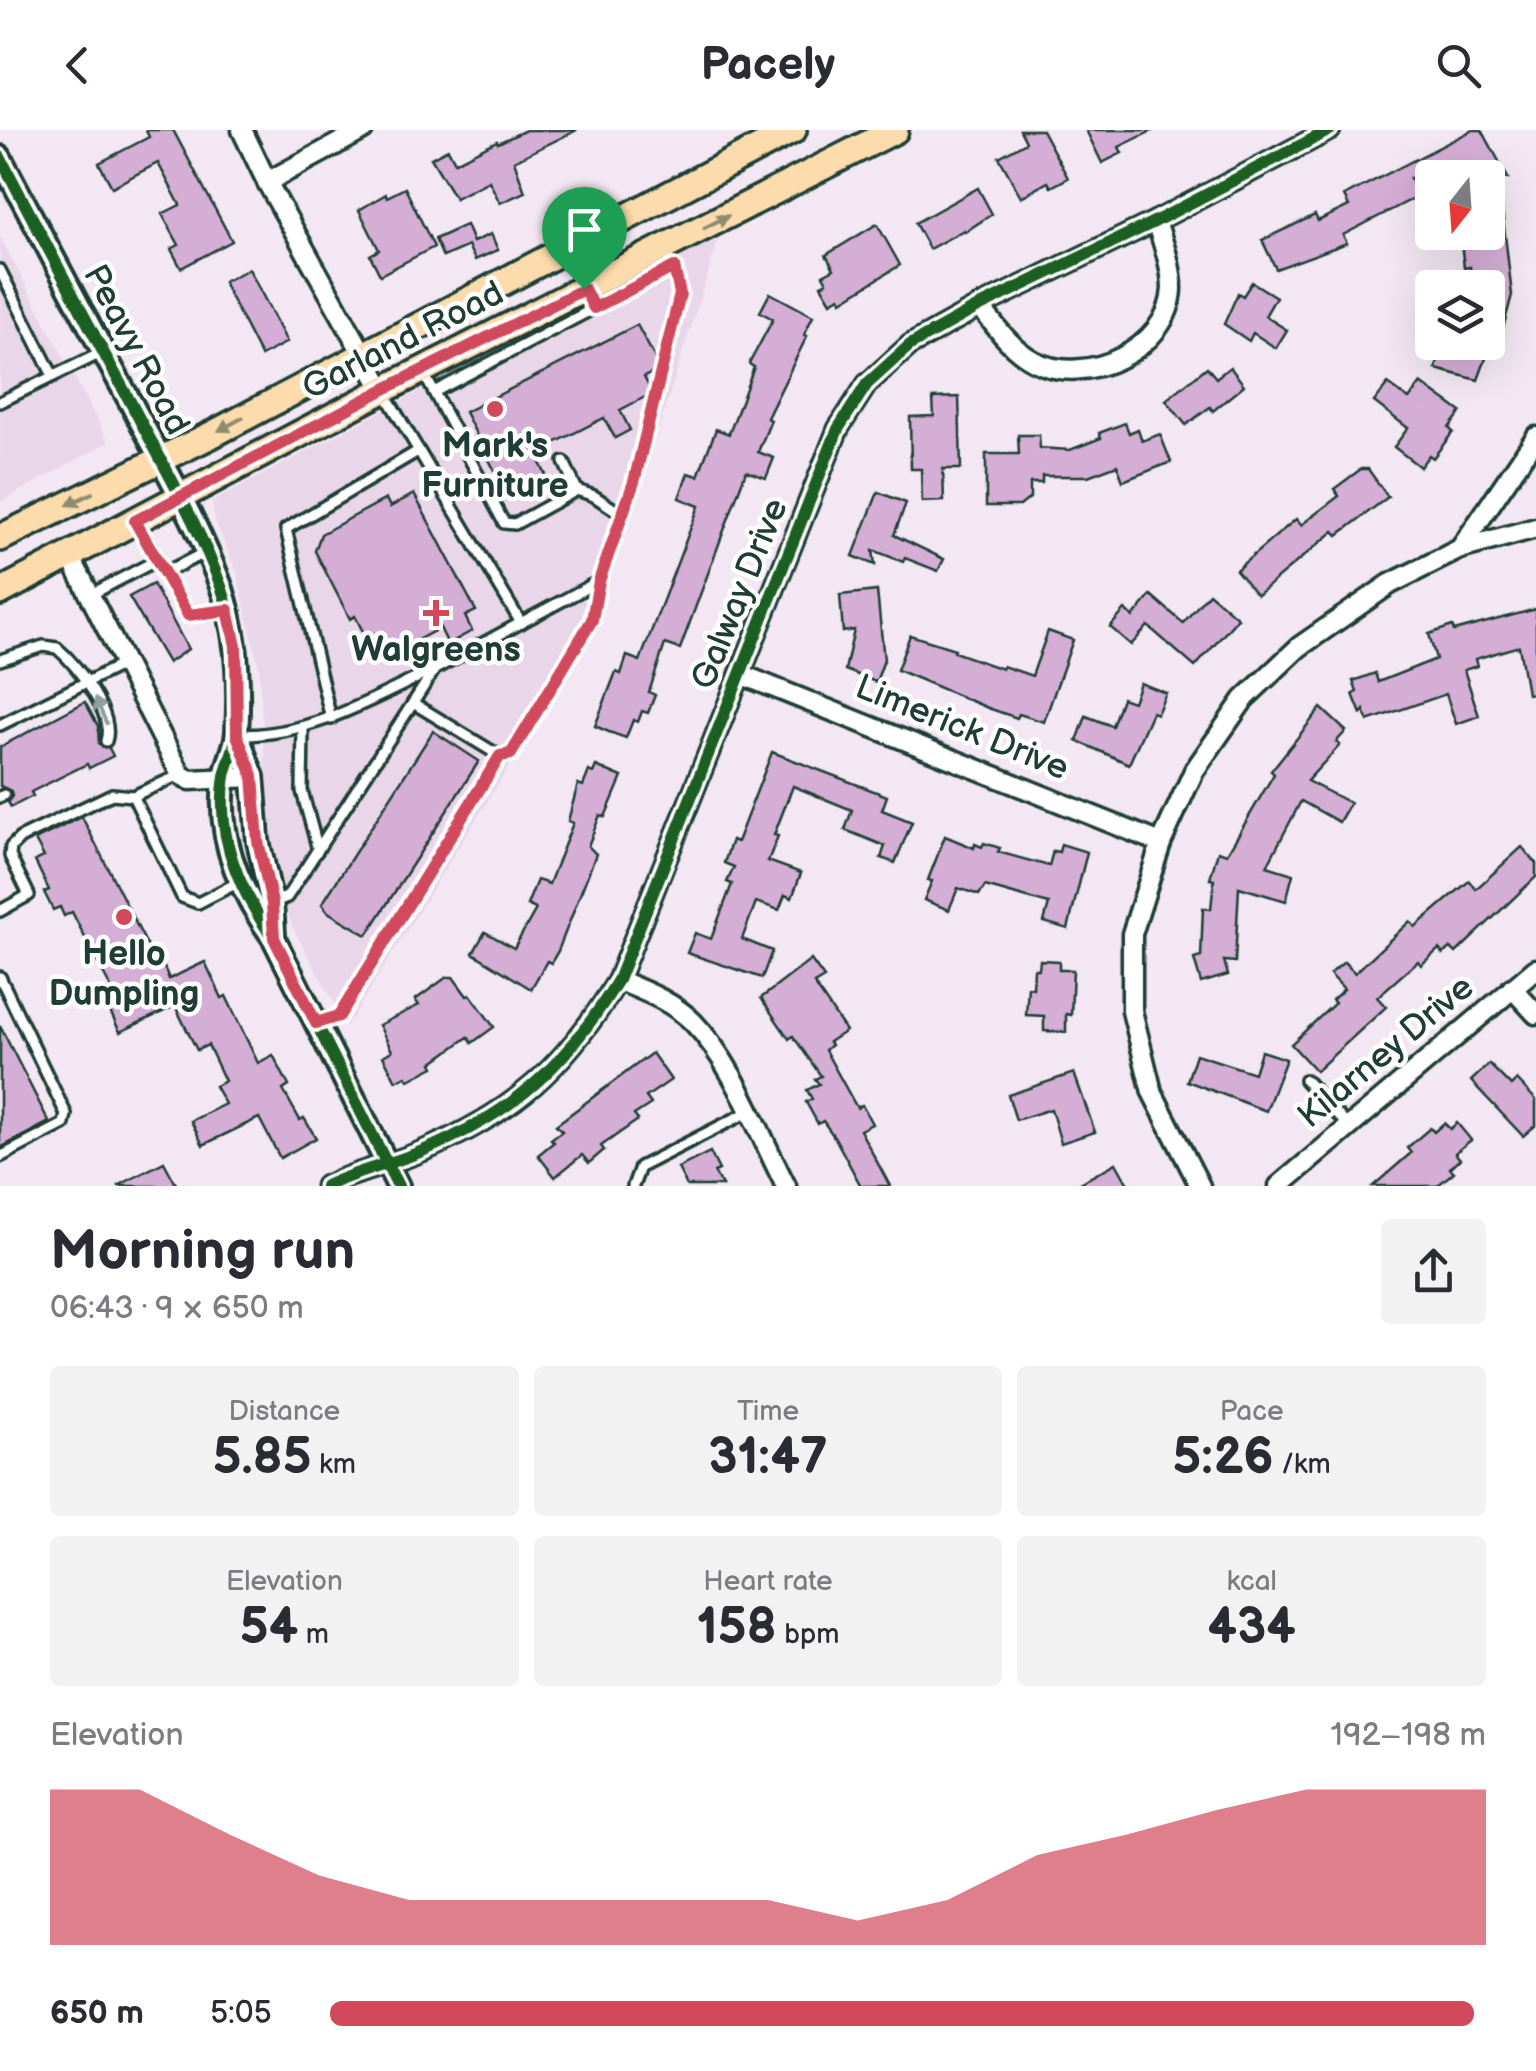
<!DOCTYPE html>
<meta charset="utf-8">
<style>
:root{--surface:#fff;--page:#f2f2f3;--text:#2b2b33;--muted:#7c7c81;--accent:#d1495b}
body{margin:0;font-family:"Balsamiq Sans",sans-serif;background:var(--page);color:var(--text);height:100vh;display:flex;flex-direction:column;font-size:38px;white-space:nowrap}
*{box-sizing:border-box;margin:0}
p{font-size:32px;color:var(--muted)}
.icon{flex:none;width:55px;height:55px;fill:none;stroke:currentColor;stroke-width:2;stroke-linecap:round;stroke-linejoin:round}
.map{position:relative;height:1056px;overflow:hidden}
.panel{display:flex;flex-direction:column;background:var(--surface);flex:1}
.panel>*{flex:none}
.needle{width:65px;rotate:197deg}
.controls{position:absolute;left:1415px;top:30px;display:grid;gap:20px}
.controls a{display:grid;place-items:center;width:90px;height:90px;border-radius:10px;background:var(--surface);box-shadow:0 10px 40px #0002;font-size:50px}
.pin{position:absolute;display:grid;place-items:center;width:85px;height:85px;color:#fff;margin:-102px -42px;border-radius:50% 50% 50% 0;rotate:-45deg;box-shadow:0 0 10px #0007}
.pin .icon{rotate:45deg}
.round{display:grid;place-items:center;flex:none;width:105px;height:105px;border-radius:10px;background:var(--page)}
.summary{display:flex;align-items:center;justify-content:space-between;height:170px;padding:0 50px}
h1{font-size:55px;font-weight:700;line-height:75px}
.figures{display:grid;grid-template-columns:repeat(3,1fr);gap:15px;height:170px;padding:10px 50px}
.figures div{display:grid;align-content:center;border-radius:10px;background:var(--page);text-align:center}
.figures b{font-size:50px;font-weight:700}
.figures small{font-size:28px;font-weight:400}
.figures p{font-size:28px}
.chart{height:280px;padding:20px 50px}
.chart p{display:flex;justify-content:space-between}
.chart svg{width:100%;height:180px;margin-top:10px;fill:var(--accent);opacity:.7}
ul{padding:0 50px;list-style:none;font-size:32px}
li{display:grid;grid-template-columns:160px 120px 1fr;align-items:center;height:75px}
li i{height:25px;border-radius:12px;background:var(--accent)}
header{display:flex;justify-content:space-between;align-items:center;height:130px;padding:0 50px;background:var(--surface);font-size:45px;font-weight:700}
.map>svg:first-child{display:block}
.built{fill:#e9d6e9}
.building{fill:#d5aed5;stroke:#1f3d34;stroke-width:2.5}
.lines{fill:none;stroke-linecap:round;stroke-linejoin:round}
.service-casing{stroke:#1f3d34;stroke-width:16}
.minor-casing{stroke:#1f3d34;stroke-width:25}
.tertiary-casing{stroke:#1f3d34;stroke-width:28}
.primary-casing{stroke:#1f3d34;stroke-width:32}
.service{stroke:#fff;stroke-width:9}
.minor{stroke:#fff;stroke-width:18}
.tertiary{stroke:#fff;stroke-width:20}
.primary{stroke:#fcdcac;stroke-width:25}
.cycleway-casing{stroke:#fff;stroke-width:19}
.cycleway{stroke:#1b5e20;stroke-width:12}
.oneway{fill:#8e8c70}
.oneway2{fill:#8f9e9a}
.route-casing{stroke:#fff;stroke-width:20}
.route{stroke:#d1495b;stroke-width:12}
.poi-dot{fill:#d1495b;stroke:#fff;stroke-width:4}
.labels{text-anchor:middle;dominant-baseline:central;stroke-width:9;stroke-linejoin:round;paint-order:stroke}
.street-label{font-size:35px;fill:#1f3d34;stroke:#fff}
.poi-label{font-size:35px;font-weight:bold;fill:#1f3d34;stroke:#fff}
</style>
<header><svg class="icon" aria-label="back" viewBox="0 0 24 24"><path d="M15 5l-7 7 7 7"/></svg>Pacely<svg class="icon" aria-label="search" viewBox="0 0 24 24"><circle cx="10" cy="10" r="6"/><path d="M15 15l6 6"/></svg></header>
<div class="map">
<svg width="1536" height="1056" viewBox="0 0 1536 1056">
<rect width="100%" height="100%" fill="#f2e7f2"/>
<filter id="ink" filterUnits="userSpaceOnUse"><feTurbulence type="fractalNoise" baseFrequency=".01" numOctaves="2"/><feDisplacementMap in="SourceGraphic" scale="20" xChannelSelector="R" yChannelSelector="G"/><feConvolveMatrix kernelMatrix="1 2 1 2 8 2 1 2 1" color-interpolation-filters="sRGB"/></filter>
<g filter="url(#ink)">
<g class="built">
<polygon points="0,107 109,312 0,372"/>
<polygon points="706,108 717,112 715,121 595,498 347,896 293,798 272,738 259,537 237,442 215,391 212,372"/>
</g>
<g class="building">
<polygon points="146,0 173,0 232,111 181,138 171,119 179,115 162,84 180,75 158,33 112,57 99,33 149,7"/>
<polygon points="526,0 577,0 514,31 525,62 500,73 489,51 455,68 431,28 448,19 455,32 497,11 498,13"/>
<polygon points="1020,0 1042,0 1068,48 1051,57 1048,52 1021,67 999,27 1026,12"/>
<polygon points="1086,0 1154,0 1119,17 1122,23 1102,33"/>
<polygon points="1473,0 1482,0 1508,48 1480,48 1476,39 1458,48 1410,48 1420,65 1343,105 1347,113 1276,139 1262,110 1315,85 1318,91 1349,76 1344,66"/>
<polygon points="1488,53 1499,53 1512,165 1502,202 1488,199 1488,158 1472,158 1470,137 1464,138 1460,104 1488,102"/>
<polygon points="405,58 434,117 380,145 370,125 379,120 359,80 386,64 387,67"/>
<polygon points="978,58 992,84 965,102 964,100 929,119 915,93"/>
<polygon points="877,94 900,135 842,171 840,167 831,172 821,155 827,152 823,145 834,139 826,125"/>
<polygon points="466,95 473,112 491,104 498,120 475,130 468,116 443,127 435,109"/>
<polygon points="249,139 287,212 261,226 223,152"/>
<polygon points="1252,152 1276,167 1265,186 1287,200 1276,218 1253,203 1249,211 1224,194 1238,163 1243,166"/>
<polygon points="770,163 813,186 804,205 807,206 767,288 771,290 758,322 774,328 766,348 746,341 680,519 665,514 649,562 655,565 648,583 642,581 638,592 633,590 626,608 609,602 595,596 616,542 621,544 627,526 640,531 699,376 679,368 688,343 698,346 716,299 729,304 754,237 749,234 773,189 760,182"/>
<polygon points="637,195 656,230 652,243 644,247 649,257 647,266 620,280 630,300 615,308 604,288 535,323 548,349 509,369 465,282"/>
<polygon points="1438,212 1492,212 1478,250 1436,239 1441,218"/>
<polygon points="1207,237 1216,248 1230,237 1244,255 1213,281 1210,277 1186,295 1166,270"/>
<polygon points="1421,253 1461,282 1449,298 1453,302 1433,328 1429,325 1420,337 1394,317 1408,298 1374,272 1388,254 1409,269"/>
<polygon points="959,267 961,339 943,339 944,371 922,372 921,339 911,339 910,287 934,286 933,268"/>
<polygon points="1125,293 1129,303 1138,299 1142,311 1160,304 1171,332 1123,351 1117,335 1088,346 1042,346 1042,353 1030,353 1030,368 1020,376 986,376 986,324 1019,324 1018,305 1039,305 1040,318 1070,320 1101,308 1099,303"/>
<polygon points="1361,339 1368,339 1388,367 1338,405 1334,401 1257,465 1236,440 1296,389 1301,395 1339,366 1334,359"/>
<polygon points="878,362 906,373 894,405 944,429 938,441 905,428 903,432 873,420 875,435 853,426"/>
<polygon points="414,364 476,481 465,486 472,501 448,514 440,498 378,531 355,486 350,489 315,421 321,404 386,369 390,377"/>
<polygon points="153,454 188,519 168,533 129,467"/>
<polygon points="877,461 884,530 876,552 845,540 854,500 843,502 840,465"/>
<polygon points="1209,463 1238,488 1195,537 1148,496 1131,515 1110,497 1125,480 1133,487 1151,465 1183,493"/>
<polygon points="1536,479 1536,563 1527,564 1519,516 1475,529 1477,536 1464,540 1479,586 1456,594 1446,564 1368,591 1364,580 1361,584 1353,564 1357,562 1353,551 1375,543 1378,552 1436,529 1429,504 1452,496 1454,501"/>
<polygon points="1048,501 1073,510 1044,592 1019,584 1017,588 988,578 897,540 910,505 955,519 954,522 1002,539 1003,536 1032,546"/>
<polygon points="1140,553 1166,563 1157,584 1152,582 1129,634 1077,611 1086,586 1112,596 1122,568 1133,572"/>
<polygon points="85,572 98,596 99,615 109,618 113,626 89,638 87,634 31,662 33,666 11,677 8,672 12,666 11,661 0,656 0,617"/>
<polygon points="1321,578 1346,601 1336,612 1340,615 1307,651 1350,673 1339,692 1301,671 1267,736 1293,744 1286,771 1239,757 1235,832 1224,831 1228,845 1201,853 1194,829 1201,827 1203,778 1211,779 1214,750 1210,749 1218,721 1227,724 1274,644 1271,641"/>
<polygon points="433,601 479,631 367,805 328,782 322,774"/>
<polygon points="772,622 887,666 882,680 912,692 895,733 881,728 885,716 845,700 852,680 793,656 774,705 778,706 768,731 801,743 792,768 785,765 779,780 756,772 742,809 772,821 762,848 687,823 695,803 711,809 732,754 727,752 734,737 724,733 732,710 737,712"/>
<polygon points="596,636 622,647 605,687 600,685 588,716 596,724 558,821 551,833 547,831 531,859 473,823 485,802 514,818 536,779 527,775 537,750 549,754 573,693 568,691 578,654 583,656 589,641 593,643"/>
<polygon points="82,687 159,839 164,837 169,849 205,832 222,868 226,866 258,933 273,925 289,956 283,960 300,990 304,988 316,1008 280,1028 259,988 203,1015 191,991 225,974 215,956 225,951 208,915 197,920 175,876 120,902 101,863 111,858 103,843 72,782 64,786 60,777 53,780 44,762 49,760 35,731 44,727 35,710"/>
<polygon points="945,706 974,718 975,714 982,717 984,713 1000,718 998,722 1049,736 1053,721 1059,722 1061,714 1087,722 1068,799 1044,792 1049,774 985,756 979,765 958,758 949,780 924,770 932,751 928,750"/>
<polygon points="1522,717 1536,733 1536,747 1456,823 1451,818 1443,824 1439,819 1421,835 1418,831 1377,867 1386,877 1316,941 1291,914 1335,873 1332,870 1344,859 1330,844 1344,832 1355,843 1410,791 1415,797 1469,751 1476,759"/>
<polygon points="811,830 824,848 814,854 846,901 829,912 831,915 825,920 857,978 862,975 872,994 860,1000 890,1056 861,1056 835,1008 823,991 818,994 806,972 812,969 807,960 819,954 815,949 821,946 793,906 789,909 761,868"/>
<polygon points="1040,830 1059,831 1059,840 1073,840 1071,885 1066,884 1066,902 1044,901 1044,886 1026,885 1028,857 1033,858 1034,839 1039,839"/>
<polygon points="447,847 453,847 467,866 470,864 494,897 472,913 468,907 432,933 434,937 409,950 406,946 396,951 383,926 392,921 379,895 419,875 415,870"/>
<polygon points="0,896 49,992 0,1018"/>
<polygon points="1261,921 1286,929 1266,981 1187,951 1196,924 1254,943"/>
<polygon points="652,923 671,950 646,967 651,974 634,985 638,990 601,1016 604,1020 589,1033 582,1025 555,1047 538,1025 554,1012 551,1009 562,1001 556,995"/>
<polygon points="1489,934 1511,956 1517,950 1536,970 1536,995 1523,1006 1471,951"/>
<polygon points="1074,943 1095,1002 1061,1013 1051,979 1016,990 1008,965"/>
<polygon points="1444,993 1450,999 1457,993 1471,1010 1455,1023 1460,1029 1450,1038 1454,1042 1437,1056 1373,1056 1411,1023 1407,1018 1430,998 1434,1002"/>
<polygon points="710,1022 719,1040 714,1042 722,1056 687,1056 678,1038"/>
<polygon points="164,1032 177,1056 118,1056"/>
<polygon points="1116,1033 1129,1056 1075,1056"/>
</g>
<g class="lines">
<g class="service-casing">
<g id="service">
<polyline points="0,140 53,246"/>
<polyline points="423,242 504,393 515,394 577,360 594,366 623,385"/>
<polyline points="384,262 521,493"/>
<polyline points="434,262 673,137"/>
<polyline points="0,272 103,222"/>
<polyline points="564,332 577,360"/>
<polyline points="137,393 188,485 227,480"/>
<polyline points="164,443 206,422"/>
<polyline points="90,465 157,430"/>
<path d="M0 530 43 516 57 518C77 535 115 584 106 611"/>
<polyline points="331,589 286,399 418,321"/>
<polyline points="0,595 123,534"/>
<polyline points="303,598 302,661 318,720"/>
<path d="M237 605C310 606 369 571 433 540"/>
<polyline points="500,626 511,624 592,490 599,451"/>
<polyline points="180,645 133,666 182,767 198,773 239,752"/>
<polyline points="0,667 4,665"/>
<polyline points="272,773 287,767 435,539 599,451 634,353 680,164 665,118"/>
<polyline points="0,781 29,765 10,726 11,717 20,708 112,664 133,666"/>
<polyline points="0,847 66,984 64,994 0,1027"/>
<polyline points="315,893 339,885 500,626 413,573"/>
<polyline points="1305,950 1349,997"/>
<polyline points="633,1056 640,1037 748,982"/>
</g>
</g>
<g class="minor-casing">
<g id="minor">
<polyline points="242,0 267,52 383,260"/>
<polyline points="267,52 363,0"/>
<path d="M980 176C996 197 1011 219 1034 231 1085 258 1169 219 1172 159 1172 136 1163 113 1156 91"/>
<polyline points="1460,419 1536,398"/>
<polyline points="70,426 181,645 190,650 253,647"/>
<polyline points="740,544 1161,713"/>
<path d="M618 850C644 861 672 871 693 892 734 934 759 1004 786 1056"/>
<polyline points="1512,858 1536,884"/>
<path d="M326 1056C357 1041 388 1035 420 1022 514 983 565 937 618 850L838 299 867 254 910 215 980 176 1156 91 1330 0"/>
<polyline points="1200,1056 1152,962 1132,881 1132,804 1161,713 1194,641 1244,569 1299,517 1390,454 1460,419 1536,307"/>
<polyline points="1279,1056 1536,839"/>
</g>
</g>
<g class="tertiary-casing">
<g id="tertiary">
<path d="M0 27C44 110 87 193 132 275 163 335 199 395 222 459 237 503 240 556 237 602 236 617 228 631 225 646 215 706 240 762 274 809L398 1056"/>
<polyline points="237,605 253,647 258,711 272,773 274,807"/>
</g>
</g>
<g class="primary-casing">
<g id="primary">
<polyline points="0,408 211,305 793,0"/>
<polyline points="0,462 383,260 895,0"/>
</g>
</g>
<use href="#service" class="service"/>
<use href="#minor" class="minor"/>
<use href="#tertiary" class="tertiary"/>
<use href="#primary" class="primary"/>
<g class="cycleway-casing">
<g id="cycleway">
<path d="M0 27C44 110 87 193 132 275 163 335 199 395 222 459 237 503 240 556 237 602 236 617 228 631 225 646 215 706 240 762 274 809L398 1056"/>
<path d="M326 1056C357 1041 388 1035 420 1022 514 983 565 937 618 850L838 299 867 254 910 215 980 176 1156 91 1330 0"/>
</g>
</g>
<use href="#cycleway" class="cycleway"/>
</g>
<defs><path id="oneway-solid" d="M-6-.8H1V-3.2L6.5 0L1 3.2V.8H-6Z" transform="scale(2.5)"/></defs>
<g class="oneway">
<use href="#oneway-solid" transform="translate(716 92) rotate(-27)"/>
<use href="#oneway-solid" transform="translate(231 294) rotate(152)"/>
<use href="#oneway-solid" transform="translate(80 369) rotate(154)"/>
</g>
<use class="oneway2" href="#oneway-solid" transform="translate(101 581) rotate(-114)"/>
</g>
<g class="lines" filter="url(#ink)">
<g class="route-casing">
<polygon id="route" points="674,137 680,164 634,352 599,451 592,490 511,624 500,626 339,886 316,893 274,808 272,773 258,711 253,646 237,605 236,516 228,480 188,485 135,391 383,260 584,159 594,178"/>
</g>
<use href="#route" class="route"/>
</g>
<g class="poi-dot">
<circle cx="495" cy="279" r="10"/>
<path d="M431 468h10v10h10v10h-10v10h-10v-10h-10v-10h10z"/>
<circle cx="124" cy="787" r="10"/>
</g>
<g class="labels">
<g class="street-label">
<text transform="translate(403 211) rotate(-27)">Garland Road</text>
<text transform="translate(136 220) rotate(62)">Peavy Road</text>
<text transform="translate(740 464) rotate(-68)">Galway Drive</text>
<text transform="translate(962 598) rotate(22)">Limerick Drive</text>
<text transform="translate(1386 922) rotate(-40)">Kilarney Drive</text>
</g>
<g class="poi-label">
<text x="495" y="316">Mark's<tspan x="495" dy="40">Furniture</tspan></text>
<text x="436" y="520">Walgreens</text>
<text x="124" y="824">Hello<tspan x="124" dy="40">Dumpling</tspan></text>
</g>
</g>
</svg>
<div class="controls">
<a><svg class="needle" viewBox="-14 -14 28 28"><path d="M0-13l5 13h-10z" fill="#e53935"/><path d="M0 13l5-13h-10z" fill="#7c7c81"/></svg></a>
<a><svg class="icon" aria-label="layers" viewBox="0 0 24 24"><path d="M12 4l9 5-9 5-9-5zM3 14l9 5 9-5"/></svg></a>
</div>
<div class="pin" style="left:584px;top:159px;background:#1e9e55"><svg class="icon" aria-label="arrive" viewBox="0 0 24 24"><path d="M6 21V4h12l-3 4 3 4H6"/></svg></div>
</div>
<section class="panel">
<div class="summary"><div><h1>Morning run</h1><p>06:43 · 9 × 650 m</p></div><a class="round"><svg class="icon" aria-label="share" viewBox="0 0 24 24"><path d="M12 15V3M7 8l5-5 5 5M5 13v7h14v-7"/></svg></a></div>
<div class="figures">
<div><p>Distance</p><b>5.85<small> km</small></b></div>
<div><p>Time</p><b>31:47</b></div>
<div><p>Pace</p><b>5:26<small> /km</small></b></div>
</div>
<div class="figures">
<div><p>Elevation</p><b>54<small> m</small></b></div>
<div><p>Heart rate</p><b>158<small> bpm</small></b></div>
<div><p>kcal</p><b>434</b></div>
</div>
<div class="chart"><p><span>Elevation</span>192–198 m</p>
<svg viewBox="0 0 160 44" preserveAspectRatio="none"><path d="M0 44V6L10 6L20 17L30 27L40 33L50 33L60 33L70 33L80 33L90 38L100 33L110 22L120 17L130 11L140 6L150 6L160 6V44z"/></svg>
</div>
<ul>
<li><b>650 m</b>5:05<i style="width:99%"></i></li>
</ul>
</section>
